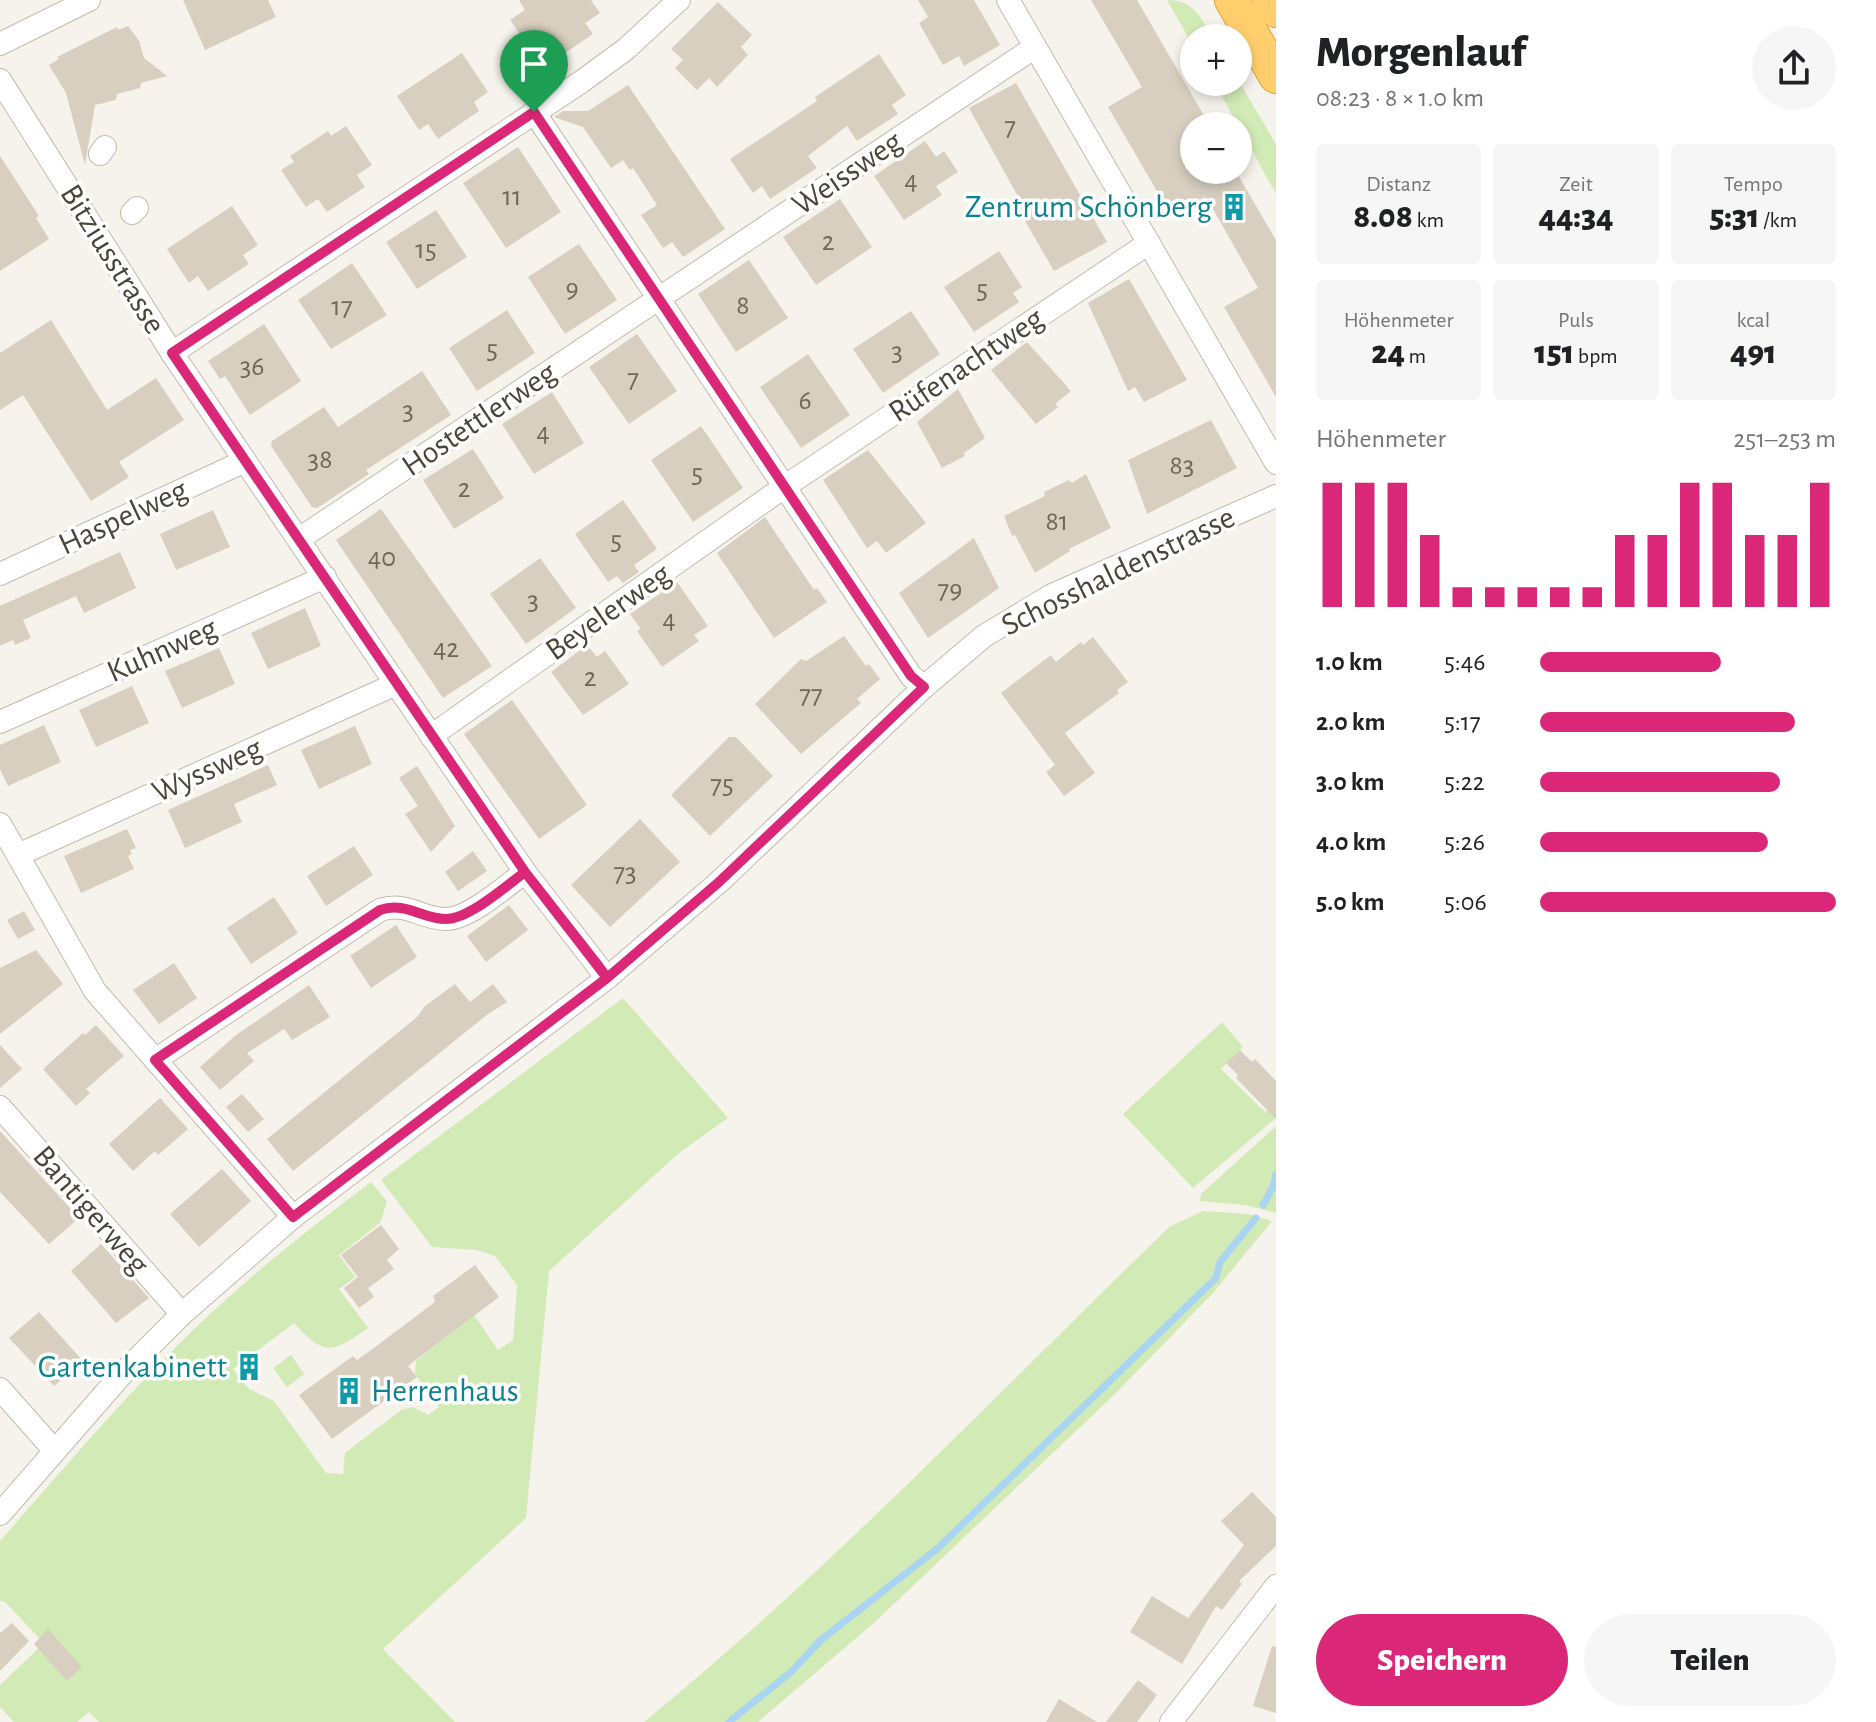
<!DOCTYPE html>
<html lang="de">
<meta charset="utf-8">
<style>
:root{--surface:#fff;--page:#f6f6f6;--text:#202124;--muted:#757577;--accent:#db2777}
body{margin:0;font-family:"Alegreya Sans",sans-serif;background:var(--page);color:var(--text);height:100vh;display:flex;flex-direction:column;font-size:30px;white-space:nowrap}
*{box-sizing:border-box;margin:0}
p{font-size:26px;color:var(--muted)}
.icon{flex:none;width:44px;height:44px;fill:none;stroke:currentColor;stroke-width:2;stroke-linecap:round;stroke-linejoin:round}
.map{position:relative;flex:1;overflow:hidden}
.sheet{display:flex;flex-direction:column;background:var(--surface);width:600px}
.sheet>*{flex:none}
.controls{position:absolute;left:1180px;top:24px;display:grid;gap:16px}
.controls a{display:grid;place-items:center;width:72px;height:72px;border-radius:50%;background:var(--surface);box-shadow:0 4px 12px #0003;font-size:40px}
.pin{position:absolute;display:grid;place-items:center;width:68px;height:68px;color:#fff;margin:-82px -34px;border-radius:50% 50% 50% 0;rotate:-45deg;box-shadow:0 0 8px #0007}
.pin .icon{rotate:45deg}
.round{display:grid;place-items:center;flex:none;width:84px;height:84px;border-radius:42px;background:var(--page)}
.headline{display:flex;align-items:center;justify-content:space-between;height:136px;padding:0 40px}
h1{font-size:44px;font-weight:800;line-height:60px}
.figures{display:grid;grid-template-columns:repeat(3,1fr);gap:12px;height:136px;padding:8px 40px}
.figures div{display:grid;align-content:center;border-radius:8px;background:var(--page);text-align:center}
.figures b{font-size:34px;font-weight:800}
.figures small{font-size:22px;font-weight:400}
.figures p{font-size:22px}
.chart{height:224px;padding:16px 40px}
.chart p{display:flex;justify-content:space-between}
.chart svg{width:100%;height:144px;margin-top:8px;stroke:var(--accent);stroke-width:6}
.primary-button{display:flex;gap:16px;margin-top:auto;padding:16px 40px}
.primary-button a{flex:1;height:92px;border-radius:48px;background:var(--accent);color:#fff;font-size:32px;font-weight:800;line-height:92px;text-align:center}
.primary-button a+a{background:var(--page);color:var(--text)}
ul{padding:0 40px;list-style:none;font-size:26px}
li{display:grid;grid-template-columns:128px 96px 1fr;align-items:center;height:60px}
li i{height:20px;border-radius:10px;background:var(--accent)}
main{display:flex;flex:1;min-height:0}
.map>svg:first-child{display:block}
.green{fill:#d2eab5}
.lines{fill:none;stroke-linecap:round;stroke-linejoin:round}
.stream{stroke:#a9d4f2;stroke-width:7}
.building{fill:#d8cfc1}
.minor-casing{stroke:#c2bbae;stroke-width:24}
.highway-casing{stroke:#e0a43c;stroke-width:36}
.minor{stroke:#fff;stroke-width:22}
.highway{stroke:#ffcf6e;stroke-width:34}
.route-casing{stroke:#fff;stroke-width:16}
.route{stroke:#db2777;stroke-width:10}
.labels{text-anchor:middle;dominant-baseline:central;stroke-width:7;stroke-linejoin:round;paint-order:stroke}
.number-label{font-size:28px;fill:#6e675b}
.street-label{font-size:32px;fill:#4b4439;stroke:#fff}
.culture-label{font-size:32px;fill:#0d838f;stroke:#fff;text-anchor:end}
</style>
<main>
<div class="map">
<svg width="1276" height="1722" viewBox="0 0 1276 1722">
<rect width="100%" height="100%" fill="#f6f3ec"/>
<g class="green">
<path d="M1167 0C1194 0 1200 17 1213 38H1194V47Z"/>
<polygon points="1238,80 1276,144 1276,194 1214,82"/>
<path d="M623 998 728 1118 679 1153 549 1271 526 1518 383 1649 455 1722H99L89 1712 77 1722H14L0 1707V1685L44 1643 4 1601H0V1541C63 1469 125 1396 193 1330 249 1276 310 1228 371 1182L387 1202 380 1223 339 1255 355 1277 339 1289 368 1328C332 1353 325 1357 294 1323L233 1369 249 1389 274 1401 326 1473 343 1474 345 1453 401 1410 413 1407 428 1415 439 1407 415 1374 416 1361 474 1315 498 1350 513 1340 517 1285 495 1256 476 1250 432 1247 381 1180Z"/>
<polygon points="1222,1022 1243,1047 1221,1069 1265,1112 1276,1102 1276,1118 1193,1188 1123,1114"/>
<polygon points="1276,1126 1276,1213 1245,1205 1200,1201 1201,1194"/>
<path d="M1203 1211 1249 1214 1272 1221 1213 1293 1116 1393 875 1622 758 1722H644C830 1570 997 1394 1169 1227Z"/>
<polygon points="291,1355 304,1374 287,1387 273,1368"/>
</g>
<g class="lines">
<g class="stream">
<polyline points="1263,1205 1273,1187 1276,1174"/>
<polyline points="729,1722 791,1672 821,1640 938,1548 1216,1278 1220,1262 1256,1218"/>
</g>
</g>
<g class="building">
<polygon points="183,0 268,0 276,17 205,50"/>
<polygon points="519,0 591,0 600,13 585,23 593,34 552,62 541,46 532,52 510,20 525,10"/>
<polygon points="918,0 974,0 1000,45 964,66 959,56 943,65 919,23 928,17"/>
<polygon points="1091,0 1137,0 1210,126 1194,126 1194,170 1235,170 1276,240 1276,397 1224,307 1258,288 1206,197 1172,217 1108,107 1142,87"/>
<polygon points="718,2 752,35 741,47 748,55 717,87 709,78 697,90 675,68 683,60 671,49"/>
<polygon points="128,26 139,41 144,58 167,76 141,83 140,88 117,94 116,100 95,105 85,165 66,93 49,65 59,59 57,57 117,27 118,30"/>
<polygon points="462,53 488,92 474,102 479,111 438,139 428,124 419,130 397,96"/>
<polygon points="879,54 906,95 892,105 898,114 857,141 847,126 808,156 817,168 770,199 762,186 753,193 730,159 817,101 815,97"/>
<polygon points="1016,83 1107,242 1054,271 1017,207 1021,202 969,108"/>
<polygon points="628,85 725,229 683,257 672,242 663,248 641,215 657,205 633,168 630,170 623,160 611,168 583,127 554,117 563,111 588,111"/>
<polygon points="346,126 372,165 357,175 365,187 327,212 318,199 306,207 281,170 294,162 290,156 328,131 331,136"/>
<polygon points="925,141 936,157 944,151 958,172 936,186 942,195 904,220 874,176"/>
<polygon points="518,147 561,212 506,248 463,183"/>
<polygon points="0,156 39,216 36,218 49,239 0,271"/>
<polygon points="840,199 872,247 816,285 783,237"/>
<polygon points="232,206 258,245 243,255 249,264 208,291 198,276 189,283 167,249"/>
<polygon points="436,210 467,257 417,289 386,242"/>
<polygon points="579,244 617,300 565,334 528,277"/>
<polygon points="999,251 1022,287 1013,293 1019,302 974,332 944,287"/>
<polygon points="749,260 788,318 736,352 698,294"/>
<polygon points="352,263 387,315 331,349 298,300"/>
<polygon points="1129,279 1187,380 1144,402 1135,387 1128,391 1088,303"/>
<polygon points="507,310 535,353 477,391 449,348"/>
<polygon points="911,311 940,354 883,393 853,349"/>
<polygon points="51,320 107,410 156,378 184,420 119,462 129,477 91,501 23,395 0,410 0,353"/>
<polygon points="264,324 301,381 250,415 225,376 220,379 208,361"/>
<polygon points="637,334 677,391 629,424 589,367"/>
<polygon points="1027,342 1071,391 1055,404 1058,407 1036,424 991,370"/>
<polygon points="808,354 850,415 801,448 760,387"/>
<polygon points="422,371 451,415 366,470 369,474 317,508 312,507 271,446 272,441 324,407 338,427"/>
<polygon points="958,389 985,438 964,453 965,456 942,468 917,422"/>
<polygon points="552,392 584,443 534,474 502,424"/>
<polygon points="1211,420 1237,468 1147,514 1128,460"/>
<polygon points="701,426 743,488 693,522 651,460"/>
<polygon points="473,449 504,498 454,529 423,480"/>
<polygon points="868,450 926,523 886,553 877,541 867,548 823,480"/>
<polygon points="1086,474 1111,528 1069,549 1070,551 1035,573 1015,535 1012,536 1004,516 1045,496 1044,492 1069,480 1072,483"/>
<polygon points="623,500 657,549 634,565 639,572 623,583 617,576 608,582 575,534"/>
<polygon points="381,509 492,666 443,698 336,540"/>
<polygon points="213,510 230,547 176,570 160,534"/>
<polygon points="765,517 814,590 817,588 827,602 774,638 717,553"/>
<polygon points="974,538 999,588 928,638 899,593"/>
<polygon points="120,552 136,588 84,613 76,596 23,620 31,638 15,645 13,640 0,646 0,606"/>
<polygon points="540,558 576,608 526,644 490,594"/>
<polygon points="677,582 708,626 694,635 699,641 662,667 637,631 641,629 630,614"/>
<polygon points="305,608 321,646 268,669 251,633"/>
<polygon points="844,636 866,666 869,664 880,679 857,699 861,703 801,754 755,704 801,659 806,661"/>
<polygon points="1093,637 1128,682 1117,690 1119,693 1065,733 1095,773 1064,796 1046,772 1055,765 1001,693 1051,655 1056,662 1081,642 1083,645"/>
<polygon points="587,645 597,657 605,651 629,684 583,715 551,672"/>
<polygon points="219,648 235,684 182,708 165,671"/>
<polygon points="132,686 149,723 96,747 79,710"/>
<polygon points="512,700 587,805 539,839 464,734"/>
<polygon points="44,725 61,762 8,786 0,769 0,745"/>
<polygon points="355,726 372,764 319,789 301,750"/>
<polygon points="729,737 736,737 773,776 710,836 671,795"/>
<polygon points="268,765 277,785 234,804 242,822 185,848 168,810"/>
<polygon points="417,766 455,826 431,852 405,814 418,806 399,778"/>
<polygon points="640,819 680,862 610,927 571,885"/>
<polygon points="127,829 136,848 130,850 132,854 128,856 134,869 81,893 64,856"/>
<polygon points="354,846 373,875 326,906 307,876"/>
<polygon points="473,851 487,871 458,891 445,872"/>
<polygon points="274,897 298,933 251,964 227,928"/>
<polygon points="509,905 528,930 486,962 467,936"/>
<polygon points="24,911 35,930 18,939 7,920"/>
<polygon points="396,925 417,957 371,988 350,956"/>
<polygon points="36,950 63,984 0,1034 0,968"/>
<polygon points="174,963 197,998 159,1024 133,990"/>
<polygon points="455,984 470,1002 493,984 507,1002 488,1014 293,1171 267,1139 417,1017 425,1006"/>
<polygon points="309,985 330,1017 292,1040 284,1029 247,1053 254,1061 220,1090 200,1067 236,1035"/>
<polygon points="96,1025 124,1056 86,1089 90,1093 76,1106 43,1069 83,1033 85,1035"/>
<polygon points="0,1045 22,1069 0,1088"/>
<polygon points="1240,1050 1252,1062 1255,1059 1276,1081 1276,1119 1236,1078 1238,1075 1226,1063"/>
<polygon points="242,1094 264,1119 248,1132 226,1107"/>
<polygon points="160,1098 188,1129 158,1155 155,1151 133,1171 109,1144"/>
<polygon points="0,1131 79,1218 49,1244 0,1192"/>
<polygon points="222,1169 251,1201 199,1247 170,1214"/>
<polygon points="381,1225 399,1249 387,1260 394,1269 368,1288 374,1297 359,1308 344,1288 358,1277 341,1255"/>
<polygon points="101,1244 149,1298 116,1323 71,1271"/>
<polygon points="475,1265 499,1297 408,1366 417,1377 332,1439 299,1395 353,1356 357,1360 371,1350 435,1302 433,1296"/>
<polygon points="39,1312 83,1361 54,1386 9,1338"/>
<polygon points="1252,1492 1276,1517 1276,1546 1239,1581 1242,1584 1222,1610 1216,1606 1182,1664 1130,1632 1152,1596 1188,1618 1244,1545 1221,1521"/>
<polygon points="12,1623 29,1641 0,1671 0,1633"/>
<polygon points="48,1629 82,1667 67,1681 34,1644"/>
<polygon points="1272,1646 1276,1647 1276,1713 1253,1706"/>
<polygon points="1138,1680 1157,1695 1137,1722 1106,1722"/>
<polygon points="1059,1699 1097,1722 1046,1722"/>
</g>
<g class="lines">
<g class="minor-casing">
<g id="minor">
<polyline points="1008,0 1276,463"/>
<polyline points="0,44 89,0"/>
<polyline points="0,80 172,353 396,684 525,872 607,978"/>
<polyline points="534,112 911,676 924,687"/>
<polyline points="100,154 105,147"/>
<polyline points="132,213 137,208"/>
<polyline points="172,353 581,82 626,49 679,0"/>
<polyline points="299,539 1035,47"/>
<polyline points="0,574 245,461"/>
<polyline points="0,722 325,577"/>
<polyline points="431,736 784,487 1149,243"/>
<polyline points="0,824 95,991 293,1217"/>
<polyline points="18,855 396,684"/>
<path d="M155 1060 380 910C406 901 421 919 446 919 469 919 506 886 525 872"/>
<polyline points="0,1107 182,1314"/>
<polyline points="0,1389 54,1450"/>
<polyline points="0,1514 122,1374 182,1314 293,1217 607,978 719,882 924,687 984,636 1052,595 1276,496"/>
<polyline points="1171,1722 1276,1586"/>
</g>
</g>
<g class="highway-casing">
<g id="highway">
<polyline points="1232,0 1276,76"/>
<polyline points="1270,0 1276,10"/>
</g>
</g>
<use href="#minor" class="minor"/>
<use href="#highway" class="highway"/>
</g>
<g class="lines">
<g class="route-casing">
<path id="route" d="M534 112 172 353 525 872 607 978 293 1217 155 1060 380 910C406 901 421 919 446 919 469 919 506 886 525 872L597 964 607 978 719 882 924 687 911 676 534 112"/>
</g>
<use href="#route" class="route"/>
</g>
<defs>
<g id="building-bare" transform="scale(2.16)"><path d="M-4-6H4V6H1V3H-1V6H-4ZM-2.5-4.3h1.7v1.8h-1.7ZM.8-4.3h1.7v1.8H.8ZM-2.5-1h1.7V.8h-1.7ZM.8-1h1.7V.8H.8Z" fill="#0f9aa8" stroke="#fff" stroke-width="2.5" paint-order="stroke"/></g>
</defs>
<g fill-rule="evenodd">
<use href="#building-bare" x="1234" y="207"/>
<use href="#building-bare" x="249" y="1367"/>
<use href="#building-bare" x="349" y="1391"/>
</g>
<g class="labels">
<g class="number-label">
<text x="1010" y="127">7</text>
<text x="911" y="181">4</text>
<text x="512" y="197">11</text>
<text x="828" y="242">2</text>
<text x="426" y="250">15</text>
<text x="572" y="289">9</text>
<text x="982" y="290">5</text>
<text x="743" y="306">8</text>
<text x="342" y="307">17</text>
<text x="492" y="350">5</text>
<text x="897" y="352">3</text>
<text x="252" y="367">36</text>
<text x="633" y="379">7</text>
<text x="805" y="401">6</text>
<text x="408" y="411">3</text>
<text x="543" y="433">4</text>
<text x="320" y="460">38</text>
<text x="1182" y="466">83</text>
<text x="697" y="474">5</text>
<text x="464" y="489">2</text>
<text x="1057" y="522">81</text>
<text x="616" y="541">5</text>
<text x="382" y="558">40</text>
<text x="950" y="590">79</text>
<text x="533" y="601">3</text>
<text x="669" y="620">4</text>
<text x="446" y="649">42</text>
<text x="590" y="678">2</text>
<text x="811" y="695">77</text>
<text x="722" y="785">75</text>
<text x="625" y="873">73</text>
</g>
<g class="street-label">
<text transform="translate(847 173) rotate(-34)">Weissweg</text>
<text transform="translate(113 259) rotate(58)">Bitziusstrasse</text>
<text transform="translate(966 365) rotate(-34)">Rüfenachtweg</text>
<text transform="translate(479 419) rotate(-34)">Hostettlerweg</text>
<text transform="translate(123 517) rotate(-25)">Haspelweg</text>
<text transform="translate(1118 571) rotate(-26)">Schosshaldenstrasse</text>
<text transform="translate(608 612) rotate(-35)">Beyelerweg</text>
<text transform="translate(162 650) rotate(-24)">Kuhnweg</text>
<text transform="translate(207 770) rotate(-24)">Wyssweg</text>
<text transform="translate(91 1210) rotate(49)">Bantigerweg</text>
</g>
<g class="culture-label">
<text x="1212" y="207">Zentrum Schönberg</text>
<text x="227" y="1367">Gartenkabinett</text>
<text x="371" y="1391" text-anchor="start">Herrenhaus</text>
</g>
</g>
</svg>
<div class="controls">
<a>+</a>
<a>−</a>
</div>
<div class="pin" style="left:534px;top:112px;background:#1e9e55"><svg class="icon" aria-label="arrive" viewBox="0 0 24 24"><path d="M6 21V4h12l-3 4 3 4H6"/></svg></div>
</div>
<section class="sheet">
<div class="headline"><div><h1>Morgenlauf</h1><p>08:23 · 8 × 1.0 km</p></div><a class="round"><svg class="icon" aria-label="share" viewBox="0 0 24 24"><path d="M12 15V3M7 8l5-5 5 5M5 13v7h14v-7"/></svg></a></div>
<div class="figures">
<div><p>Distanz</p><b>8.08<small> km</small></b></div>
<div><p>Zeit</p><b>44:34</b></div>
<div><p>Tempo</p><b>5:31<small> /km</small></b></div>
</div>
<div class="figures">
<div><p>Höhenmeter</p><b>24<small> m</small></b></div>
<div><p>Puls</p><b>151<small> bpm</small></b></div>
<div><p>kcal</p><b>491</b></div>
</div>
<div class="chart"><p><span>Höhenmeter</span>251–253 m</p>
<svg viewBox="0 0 160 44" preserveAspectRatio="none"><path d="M5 44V6M15 44V6M25 44V6M35 44V22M45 44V38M55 44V38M65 44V38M75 44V38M85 44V38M95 44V22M105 44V22M115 44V6M125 44V6M135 44V22M145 44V22M155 44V6"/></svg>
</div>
<ul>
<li><b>1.0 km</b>5:46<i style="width:61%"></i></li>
<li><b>2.0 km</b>5:17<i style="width:86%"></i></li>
<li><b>3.0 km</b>5:22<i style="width:81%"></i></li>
<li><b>4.0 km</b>5:26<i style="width:77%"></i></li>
<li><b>5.0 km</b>5:06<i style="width:100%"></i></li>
</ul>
<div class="primary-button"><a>Speichern</a><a>Teilen</a></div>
</section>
</main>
